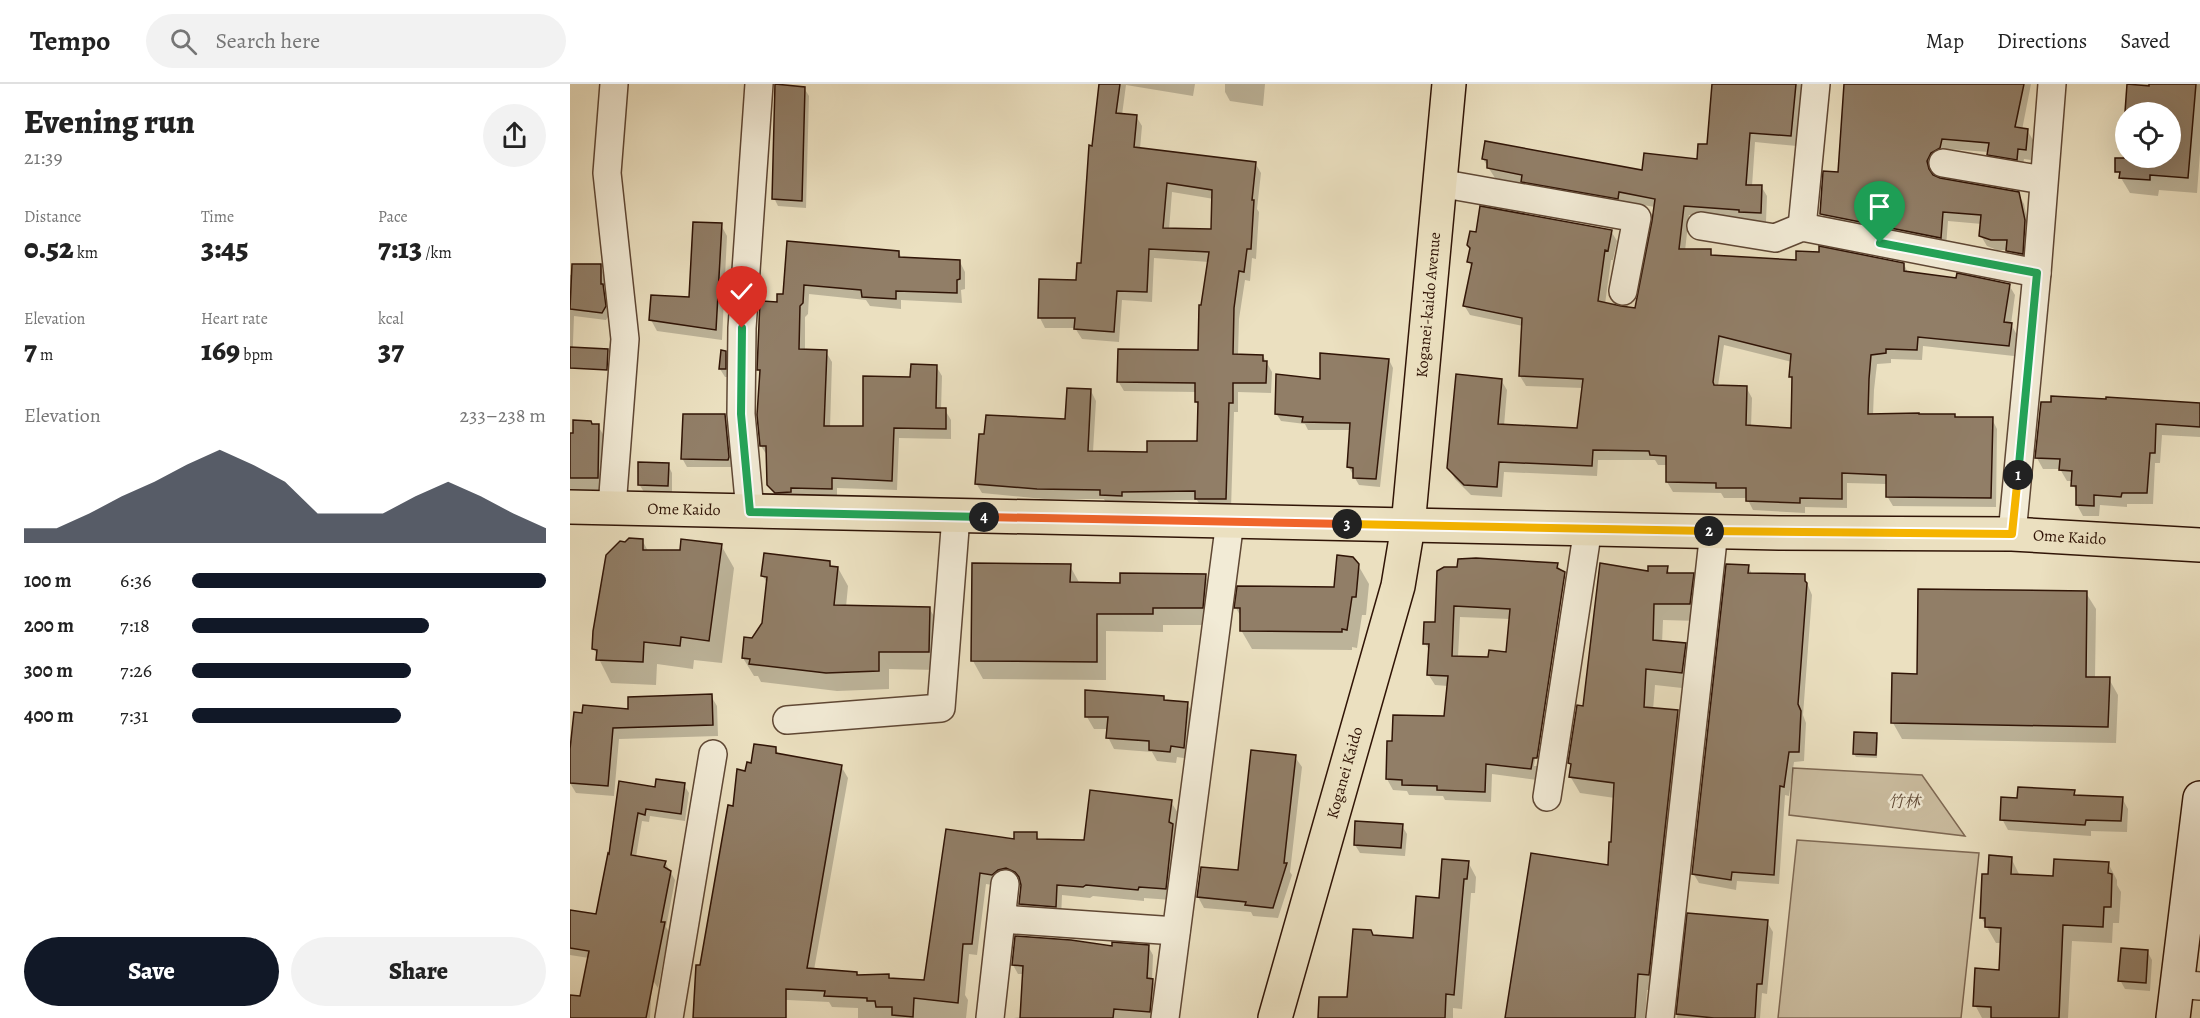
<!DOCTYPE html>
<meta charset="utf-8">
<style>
:root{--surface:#fff;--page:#f2f2f2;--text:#222;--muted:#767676;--line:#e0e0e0;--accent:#111827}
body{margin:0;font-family:Alegreya,"Noto Serif JP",serif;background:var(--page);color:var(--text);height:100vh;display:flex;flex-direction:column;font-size:22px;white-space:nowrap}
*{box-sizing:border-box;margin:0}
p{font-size:20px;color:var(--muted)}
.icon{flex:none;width:33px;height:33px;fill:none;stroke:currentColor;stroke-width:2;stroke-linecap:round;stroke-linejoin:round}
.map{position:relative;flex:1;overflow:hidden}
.sheet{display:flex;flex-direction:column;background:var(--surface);width:570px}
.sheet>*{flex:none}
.tools{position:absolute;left:1545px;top:18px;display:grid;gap:12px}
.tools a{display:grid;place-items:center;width:66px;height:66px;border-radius:50%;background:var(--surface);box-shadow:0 6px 24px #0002;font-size:30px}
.pin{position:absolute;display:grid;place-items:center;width:51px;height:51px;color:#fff;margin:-62px -26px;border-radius:50% 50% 50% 0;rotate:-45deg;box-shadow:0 0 6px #0007}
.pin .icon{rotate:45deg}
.km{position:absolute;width:30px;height:30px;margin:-15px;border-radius:50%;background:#222;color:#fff;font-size:16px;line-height:30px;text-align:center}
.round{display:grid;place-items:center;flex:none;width:63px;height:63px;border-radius:32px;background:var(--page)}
.overview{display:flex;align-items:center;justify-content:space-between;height:102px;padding:0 24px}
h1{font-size:33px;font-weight:800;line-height:45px}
.figures{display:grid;grid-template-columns:repeat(3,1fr);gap:9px;height:102px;padding:6px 24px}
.figures div{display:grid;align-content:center}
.figures b{font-size:30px;font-weight:800}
.figures small{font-size:16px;font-weight:400}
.figures p{font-size:16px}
.chart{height:168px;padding:12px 24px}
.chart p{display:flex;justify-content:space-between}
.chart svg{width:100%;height:108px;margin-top:6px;fill:var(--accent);opacity:.7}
.action{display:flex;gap:12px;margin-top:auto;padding:12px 24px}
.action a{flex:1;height:69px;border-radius:36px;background:var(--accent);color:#fff;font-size:24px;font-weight:800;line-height:69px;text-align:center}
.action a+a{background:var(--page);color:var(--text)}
ul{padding:0 24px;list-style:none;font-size:20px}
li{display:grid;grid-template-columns:96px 72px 1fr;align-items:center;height:45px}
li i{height:15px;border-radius:8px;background:var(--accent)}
header{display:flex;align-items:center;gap:36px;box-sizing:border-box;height:84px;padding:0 30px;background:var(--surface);border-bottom:2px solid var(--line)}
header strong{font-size:28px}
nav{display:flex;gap:33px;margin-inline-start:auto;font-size:21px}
.search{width:420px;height:54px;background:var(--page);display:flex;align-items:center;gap:15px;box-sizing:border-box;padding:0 21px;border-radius:33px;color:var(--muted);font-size:22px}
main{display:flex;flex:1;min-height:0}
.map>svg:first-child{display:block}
.green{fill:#cbbda0;stroke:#7e6853;stroke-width:1.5}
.shadow{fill:#0003;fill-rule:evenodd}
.building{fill:#917e67;stroke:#301406;stroke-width:1.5;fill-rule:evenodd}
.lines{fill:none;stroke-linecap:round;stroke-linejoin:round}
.street-casing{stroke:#5f4734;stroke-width:30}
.secondary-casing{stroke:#301406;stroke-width:36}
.primary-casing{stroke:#301406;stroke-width:36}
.street{stroke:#f2ebd6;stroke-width:27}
.secondary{stroke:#f2ebd6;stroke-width:33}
.primary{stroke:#ebe0c0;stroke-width:33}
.split-1-casing{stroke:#fff;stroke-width:12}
.split-2-casing{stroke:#fff;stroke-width:12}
.split-3-casing{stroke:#fff;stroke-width:12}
.split-4-casing{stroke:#fff;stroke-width:12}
.split-5-casing{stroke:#fff;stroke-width:12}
.split-1{stroke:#22a559;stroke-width:8}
.split-2{stroke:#f5b400;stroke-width:8}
.split-3{stroke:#f5b400;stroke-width:8}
.split-4{stroke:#f0652b;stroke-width:8}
.split-5{stroke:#22a559;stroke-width:8}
.labels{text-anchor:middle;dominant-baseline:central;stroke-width:5;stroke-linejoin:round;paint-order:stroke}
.street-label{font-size:16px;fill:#301406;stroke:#f2ebd6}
.park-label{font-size:16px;font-style:italic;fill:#5e4734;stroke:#f2ebd6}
</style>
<header>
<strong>Tempo</strong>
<div class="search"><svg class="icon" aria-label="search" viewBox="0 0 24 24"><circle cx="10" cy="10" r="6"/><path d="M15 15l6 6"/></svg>Search here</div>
<nav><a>Map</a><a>Directions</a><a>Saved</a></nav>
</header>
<main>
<section class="sheet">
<div class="overview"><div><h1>Evening run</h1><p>21:39</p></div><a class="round"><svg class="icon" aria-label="share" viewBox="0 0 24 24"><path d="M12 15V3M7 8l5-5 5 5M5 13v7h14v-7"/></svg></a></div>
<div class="figures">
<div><p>Distance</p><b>0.52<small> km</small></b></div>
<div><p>Time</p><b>3:45</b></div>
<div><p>Pace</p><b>7:13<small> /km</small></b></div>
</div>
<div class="figures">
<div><p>Elevation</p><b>7<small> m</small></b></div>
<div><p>Heart rate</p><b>169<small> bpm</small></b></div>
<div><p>kcal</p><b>37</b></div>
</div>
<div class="chart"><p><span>Elevation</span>233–238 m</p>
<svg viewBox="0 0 160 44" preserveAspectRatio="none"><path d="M0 44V38L10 38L20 32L30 25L40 19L50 12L60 6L70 12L80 19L90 32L100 32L110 32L120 25L130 19L140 25L150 32L160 38V44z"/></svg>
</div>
<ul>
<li><b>100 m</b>6:36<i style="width:100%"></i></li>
<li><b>200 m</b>7:18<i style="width:67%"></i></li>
<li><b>300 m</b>7:26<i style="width:62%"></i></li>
<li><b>400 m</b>7:31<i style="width:59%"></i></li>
</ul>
<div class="action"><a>Save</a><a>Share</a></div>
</section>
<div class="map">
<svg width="1630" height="934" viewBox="0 0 1630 934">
<rect width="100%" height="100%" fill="#ebe0c0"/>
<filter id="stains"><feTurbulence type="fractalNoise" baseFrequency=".00333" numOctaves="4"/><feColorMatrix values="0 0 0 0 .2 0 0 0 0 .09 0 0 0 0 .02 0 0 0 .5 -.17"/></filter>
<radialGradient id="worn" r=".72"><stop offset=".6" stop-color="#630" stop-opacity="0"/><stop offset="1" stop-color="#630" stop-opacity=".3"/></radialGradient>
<g class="green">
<polygon points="1223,684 1352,691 1395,752 1219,731"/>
<polygon points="1227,756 1409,769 1391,934 1208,934"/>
</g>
<g class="shadow">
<path d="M530 0H625L623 12 556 1 552 31 566 32 572 42 570 65 685 79 691 89 687 125 689 128 686 175 682 174 680 197 675 196 669 235 668 271 693 272 702 288 701 309 668 308V328H664L661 425 632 424 627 416 557 417V421H537L534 415H474L412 409 406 399 496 337 521 307 526 317 523 368 578 370 629 359V323L626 318V308L554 307 548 297 630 268 633 222 639 178 584 174 582 218 552 216 549 258 512 255 505 244H475L470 234 508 197 512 181ZM602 108 644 115 642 146H599Z"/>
<polygon points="655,0 695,0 693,22 660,17 655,8"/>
<path d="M1144 0H1232L1227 62 1185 58 1182 102H1191L1197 112 1196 138 1119 131 1115 167H1140L1143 172 1334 180 1338 189 1439 201 1445 211 1441 240 1447 251 1444 272 1353 262 1352 276 1321 275V279L1307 280 1304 306 1303 331 1422 335 1427 345 1426 423 1323 422 1317 412V400L1277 399V424L1235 423V429L1183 426 1177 414H1154L1151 409 1103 408 1097 398 1098 381H1088L1085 376H1028L1027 392 934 388 932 413 901 411 885 395 879 384 931 296 937 306 934 342 1009 345 1013 304 956 302 950 292 953 242 900 231 894 221 902 184 899 178 1041 147 1047 157 1043 176H1041L1035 220 1066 225 1085 123 1055 118 1054 124 959 107 954 100 925 94 913 75 1073 87 1129 77 1138 62ZM1154 261 1222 278V346L1181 343 1182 314 1176 303 1148 302Z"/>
<polygon points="1275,0 1461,0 1452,46 1457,46 1463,56 1461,76 1454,75 1452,85 1425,80 1419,68 1377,65 1376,74 1367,79 1362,88 1363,93 1448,109 1454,120 1460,147 1458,179 1443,177 1437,166 1427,166 1417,162 1411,152 1412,140 1378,137 1376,163 1258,140 1252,130 1270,90"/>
<polygon points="1559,0 1630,0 1630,68 1627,109 1589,106 1588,112 1560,109 1551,94 1556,38 1556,74 1600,74 1600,28 1556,28"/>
<polygon points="234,4 239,12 236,124 208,122 204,114"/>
<polygon points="151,141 157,152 152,256 87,247 81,236 121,214"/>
<polygon points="218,159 329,168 332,175 390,178 395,188 395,205 391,206 392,219 331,216 331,225 300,222 296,216 239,210 238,230 235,233 235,267 256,268 262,278 260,344 294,344 342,295 366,282 372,292 371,326 375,326 381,336 381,355 329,354 327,406 267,404 267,415 210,418 198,400 198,373 191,362 191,290 189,286 191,219 208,219 215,212"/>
<polygon points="30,182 34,190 34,205 37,210 39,231 36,236 4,232 2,285 0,285 0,191"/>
<polygon points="155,268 160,276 160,293 155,293 150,285"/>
<polygon points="819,276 823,284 810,403 789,401 778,382 781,346 738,346 735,340 711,337 706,329 752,297"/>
<polygon points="1630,320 1630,353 1592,351 1590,379 1585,379 1583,420 1557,420 1557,423 1530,421 1529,432 1513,432 1507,421 1507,409 1503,401 1503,397 1497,397 1490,385 1473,385 1467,374"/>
<polygon points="154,332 159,340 162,383 117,383 112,374"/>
<polygon points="22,341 28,342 42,365 41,417 0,416 0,350"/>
<polygon points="98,381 102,389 102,409 74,408 69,400"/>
<polygon points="72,456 78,467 111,467 151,461 164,484 152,579 124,576 123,585 87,580 86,601 41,599 24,565"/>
<polygon points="259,478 263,484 268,484 278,502 276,523 359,524 370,542 369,586 319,585 319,605 267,607 191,598 188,592 184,592 173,574 194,539 198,501 193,492"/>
<polygon points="403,481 500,482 510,500 552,500 635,491 645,509 642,541 593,541 593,548 536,547 536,596 413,595 403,577"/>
<polygon points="788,481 799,500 796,531 792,531 787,564 782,563 782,566 682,565 671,546 671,533 666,524 765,505"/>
<path d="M987 481 1001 500 967 696 922 690 921 718 875 716 873 712 839 711 837 707 823 706 817 695 819 658 824 659 876 633 878 602 865 601 858 590 860 568 855 559 866 540 868 488ZM993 495H996L967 682H964ZM890 533 940 535 937 570 919 575 888 573Z"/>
<polygon points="1178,482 1182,490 1234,492 1242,511 1233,631 1236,639 1234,677 1224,678 1219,712 1215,711 1209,800 1167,797 1166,806 1129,799 1123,789"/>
<polygon points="1097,484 1100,490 1123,490 1132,507 1129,537 1093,536 1092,559 1115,561 1124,578 1121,605 1085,601 1083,626 1107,627 1117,644 1088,907 1077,906 1075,934 937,934 1039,782 1045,714 1010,709 1000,692 1002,683 1000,679 1015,624 1080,488"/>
<polygon points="1516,509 1526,525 1525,594 1539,595 1548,611 1546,659 1332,655 1323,639 1348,591"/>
<polygon points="141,612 147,622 148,652 49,655 44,712 6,709 0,699 0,666 60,627"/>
<polygon points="593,614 595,618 617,620 624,631 620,675 607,673 606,679 587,677 582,668 544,665 538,653 538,645 524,645 517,633"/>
<polygon points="1306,651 1308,654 1307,674 1286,673 1284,670"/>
<polygon points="206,665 209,671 271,682 278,694 244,886 286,889 288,892 356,897 377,747 446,757 466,750 470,757 515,758 601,718 608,729 605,746 609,752 602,816 574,814 574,817 523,812 520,814 492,811 491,834 457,831 450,820 452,798 443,795 429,802 416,800 407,871 399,870 395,911 398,916 396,934 288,934 288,924 262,923 259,918 158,913 157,934 124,934 131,883 164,723 177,689 183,681"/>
<polygon points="725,673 732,683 720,788 722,791 708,834 683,832 681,828 634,824 628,813 669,787"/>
<polygon points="50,699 86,705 114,701 119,709 115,737 80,732 79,738 72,737 66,773 95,778 105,796 96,843 99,848 88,904 82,895 80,934 0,934 0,912 12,914 19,874 0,871 0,828 27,831 40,771"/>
<polygon points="1504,708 1507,712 1552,714 1558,725 1557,748 1521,747 1521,752 1438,746 1432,735 1449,715"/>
<polygon points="832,742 837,750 835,772 790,769 785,761"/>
<polygon points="1441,774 1450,792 1484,794 1538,779 1547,796 1547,801 1551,808 1549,839 1543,839 1542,859 1502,857 1498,934 1412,934 1405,921 1431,888 1432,859 1426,859 1411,833 1419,791"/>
<polygon points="898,778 906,793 905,809 901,809 892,925 883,924 883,934 750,934 778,915 802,852 844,856"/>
<polygon points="1119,831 1197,838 1203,848 1197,910 1192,909 1190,934 1107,934"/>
<polygon points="578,862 583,871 582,896 587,905 585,934 444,934 452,933 454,890 448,890 443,881 543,864"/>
<polygon points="1577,867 1582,876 1580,907 1555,905 1550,896"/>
</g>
<g class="building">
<polygon points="205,0 235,3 232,117 202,115"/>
<path d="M529 0H550L546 29 567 31 564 63 686 78 682 116H684L681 165H677L674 188 669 187 664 224 663 270 693 271V277H697L696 299H663V319H659L656 415H625V407L552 408V412L530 411V406L467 405 405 400 409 350H414L416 331 495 335 497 304 521 305 518 367 577 368V357H627L628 318H625V299L547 298 548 265 628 266 629 221H631L639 168 579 165 577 208 547 207 544 248 504 245 505 234H468L469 195 506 196 507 179H511L519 61 522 62ZM597 99 642 106 641 145 593 144Z"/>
<path d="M1142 0H1226L1221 52 1180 49 1176 101H1192L1191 129 1169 128V126L1114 122 1109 165H1141V171L1226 176V167L1249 168V162L1334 179V187L1386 194 1387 189 1440 200 1434 238 1442 239 1439 262 1348 253 1347 266 1316 265V269L1301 271 1299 295 1298 330 1349 329V330H1385V333H1423L1421 414 1316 413V391L1272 389V415L1230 414V419L1176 417V404H1146V399L1096 398V372L1080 371 1079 367 1023 366 1022 382 929 378 927 403 894 401 877 384 886 290 932 295 928 340 1007 344 1013 295 949 292 952 234 893 222 902 179 897 178 900 164 897 161 900 147 906 148 910 122 1042 146 1038 167 1035 166 1028 217 1051 222 1065 224 1082 137 1085 115 1049 108 1048 115 951 98 952 91 917 84V76L912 75 915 57 1072 86 1074 69 1127 75 1128 60H1137ZM1149 252 1221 270 1219 293H1222L1221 344 1176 341 1177 302 1144 301 1143 298Z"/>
<polygon points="1274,0 1454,0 1445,43 1458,45 1456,66 1448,65 1447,76 1417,71 1419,59 1372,55 1370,64 1361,69 1357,77 1359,85 1363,91 1370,94 1449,108 1455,136 1453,170 1436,167 1437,156 1421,156 1409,152 1411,131 1373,128 1371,154 1250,130 1253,87 1268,88"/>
<polygon points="1557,0 1579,2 1579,0 1626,0 1618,94 1580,91 1580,96 1549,94 1550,88 1545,88 1545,74 1600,74 1600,28 1555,28"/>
<polygon points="123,138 152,139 146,246 79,236 81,211 119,213"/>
<polygon points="217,157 329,167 329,173 390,176 390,195 387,196 387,209 326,207 326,215 292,213 291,206 234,201 233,219 230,222 229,265 257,266 254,342 293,342 293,292 340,293 341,280 367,281 366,324 376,324 376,345 324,344 322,397 262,394 262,405 221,404 221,408 205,409 197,401 196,362 190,362 187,331 190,286 187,286 190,217 207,218 207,210 213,210"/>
<polygon points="2,180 31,180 31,200 33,200 36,222 32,229 0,225"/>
<polygon points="0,263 38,265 37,286 0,284"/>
<polygon points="151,266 156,267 156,285 149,285"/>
<polygon points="750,269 819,275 806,395 783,394 783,384 777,383 780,339 732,338 733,333 705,330 706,290 750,295"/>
<polygon points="1481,312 1536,315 1536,313 1630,319 1630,343 1586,340 1585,369 1580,369 1577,409 1552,409 1551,413 1524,411 1524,422 1506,421 1506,402 1501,402 1502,387 1489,386 1490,375 1465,374 1471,318 1481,318"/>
<polygon points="113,330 155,330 159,373 158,376 111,375"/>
<polygon points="3,336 21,337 22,340 29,340 28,394 0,394 0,349 3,349"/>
<polygon points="68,378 99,379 98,402 68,401"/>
<polygon points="59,454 73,455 73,466 110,466 111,455 152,460 139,557 111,553 110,562 74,558 73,578 26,576 27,566 22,565 23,547 36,471 50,457 55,458"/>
<polygon points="194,469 260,477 260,482 268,483 264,521 360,523 359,568 309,568 309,587 256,589 179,580 180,575 172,574 174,553 182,554 192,539 197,493 191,492"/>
<polygon points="767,471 783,473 789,480 786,513 782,513 777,546 772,545 772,548 670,547 670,524 664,524 667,502 764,503"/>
<path d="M906 474 988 479 987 484 995 488 967 674H963L961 685 916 680 915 708 867 706V702L832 701V696L816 695 817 657H822L823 631 874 632 878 592 857 591 859 560H853L854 538H865L867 487 874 483H887L888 475ZM884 522 940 525 936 568 919 566 918 573 882 572Z"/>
<polygon points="402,479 501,480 500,498 550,499 550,489 636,490 633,524 583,524 583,530 527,530 527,578 401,577"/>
<polygon points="1030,479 1078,487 1078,482 1098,482 1097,489 1124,489 1120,520 1084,520 1083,556 1116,559 1112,589 1076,585 1074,623 1108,626 1079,891 1068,890 1065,934 935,934 961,769 1038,781 1039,758 1041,758 1044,699 999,693 1001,680 998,679 1007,621 1013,622"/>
<polygon points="1156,480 1179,481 1178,489 1235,490 1235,497 1237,499 1228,620 1231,627 1229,668 1219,668 1214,703 1210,702 1204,791 1162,788 1161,796 1122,790"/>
<polygon points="1348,505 1517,507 1516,593 1540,593 1538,643 1321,639 1322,589 1347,590"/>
<polygon points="515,606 594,612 594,616 618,618 614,664 601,662 600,668 579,666 579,657 536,654 538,633 515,633"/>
<polygon points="142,610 143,641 43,644 38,702 0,699 0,665 4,628 12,629 13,621 58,625 58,613"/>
<polygon points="1284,648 1307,649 1306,671 1283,670"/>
<polygon points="184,660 206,663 206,669 272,681 237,884 287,888 287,891 319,890 319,894 354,896 376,745 444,755 444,748 467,748 467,755 514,756 520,706 602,716 599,738 603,740 596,805 569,803 568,806 516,801 513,803 487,801 486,823 449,820 451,801 449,793 445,788 436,784 428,786 422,791 410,789 402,860 393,860 388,919 344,914 343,933 322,931 322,923 306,923 305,917 297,917 297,914 254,912 255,907 216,905 216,934 123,934 126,881 130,881 158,721 163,722 167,685 175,687 177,678 181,679"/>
<polygon points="681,666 726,671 714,779 717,779 703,824 675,821 676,818 627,813 631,783 668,786"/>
<polygon points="86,695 115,699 111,730 76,725 75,731 68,729 61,771 96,777 94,783 101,787 91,838 95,838 76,934 0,934 0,911 10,912 19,867 0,864 0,826 26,830 38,769 39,770 49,697 85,703"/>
<polygon points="1448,703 1505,706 1504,711 1553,713 1551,737 1516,736 1515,741 1430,736 1431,713 1447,714"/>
<polygon points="785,737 833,740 831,764 784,761"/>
<polygon points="1419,771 1442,773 1441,790 1483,792 1484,775 1539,778 1538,789 1542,790 1541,823 1534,823 1533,843 1493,841 1489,934 1421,934 1421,923 1403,922 1405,884 1429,886 1431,844 1415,843 1415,834 1410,834 1412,790 1418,790"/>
<polygon points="872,775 899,777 897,795 894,795 884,911 876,910 875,934 748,934 749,913 777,913 783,845 801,846 803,851 843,854 846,812 869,814"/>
<polygon points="1117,829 1198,836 1192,900 1187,900 1185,934 1144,934 1106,930"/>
<polygon points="445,852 501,856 542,862 542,858 579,861 577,894 583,895 580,928 544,925 543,934 450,934 453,882 442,881"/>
<polygon points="1551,864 1578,866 1576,899 1548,897"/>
</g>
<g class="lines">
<g class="street-casing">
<g id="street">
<polyline points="1373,79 1473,96"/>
<polyline points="869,99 1067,134 1053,207"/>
<polyline points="1131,142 1205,154 1232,143 1467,189"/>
<polyline points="1232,143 1246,0"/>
<polyline points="42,423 55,255 37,89 44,0"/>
<polyline points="180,427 171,330 172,244 189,0"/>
<polyline points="1442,450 1467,189 1482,0"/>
<polyline points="217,636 371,624 386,432"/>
<polyline points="977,713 1018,444"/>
<polyline points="432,835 606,847"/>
<polyline points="1607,900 1630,902"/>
<polyline points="99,934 143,670"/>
<polyline points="420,934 435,800"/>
<polyline points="595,934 660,437"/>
<polyline points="1090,934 1144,447"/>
</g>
</g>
<g class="secondary-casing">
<polyline id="secondary" points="1603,934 1630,714"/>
</g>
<g class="primary-casing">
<g id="primary">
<path id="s1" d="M0 423 1209 449 1442 450 1630 461"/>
<path id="s2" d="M705 934 828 502 838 442 879 0"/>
</g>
</g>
<use href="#street" class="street"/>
<use href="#secondary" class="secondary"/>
<use href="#primary" class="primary"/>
</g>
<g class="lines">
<g class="split-1-casing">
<polyline id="split-1" points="1310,159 1467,189 1448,391"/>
</g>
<g class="split-2-casing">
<polyline id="split-2" points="1139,447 1442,450 1448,391"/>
</g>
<g class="split-3-casing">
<polyline id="split-3" points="777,440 1139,447"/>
</g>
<g class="split-4-casing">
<polyline id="split-4" points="414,433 777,440"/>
</g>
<g class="split-5-casing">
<polyline id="split-5" points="172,244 171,330 180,428 414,433"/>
</g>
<use href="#split-1" class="split-1"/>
<use href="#split-2" class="split-2"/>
<use href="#split-3" class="split-3"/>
<use href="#split-4" class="split-4"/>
<use href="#split-5" class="split-5"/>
</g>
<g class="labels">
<g class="street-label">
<text stroke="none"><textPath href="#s2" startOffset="732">Koganei-kaido Avenue</textPath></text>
<text stroke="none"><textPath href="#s1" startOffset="114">Ome Kaido</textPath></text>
<text stroke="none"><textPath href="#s1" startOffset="1500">Ome Kaido</textPath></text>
<text stroke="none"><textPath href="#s2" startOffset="255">Koganei Kaido</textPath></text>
</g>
<g class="park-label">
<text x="1334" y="718">竹林</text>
</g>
</g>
<rect width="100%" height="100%" filter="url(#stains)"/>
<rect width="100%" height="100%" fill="url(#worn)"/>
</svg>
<div class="tools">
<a><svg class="icon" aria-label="locate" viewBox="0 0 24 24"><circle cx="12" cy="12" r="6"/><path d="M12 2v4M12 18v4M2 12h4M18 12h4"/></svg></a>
</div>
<div class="pin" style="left:1310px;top:159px;background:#1e9e55"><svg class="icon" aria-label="arrive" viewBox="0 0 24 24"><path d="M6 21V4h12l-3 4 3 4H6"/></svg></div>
<div class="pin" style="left:172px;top:244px;background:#d93025"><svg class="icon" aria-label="check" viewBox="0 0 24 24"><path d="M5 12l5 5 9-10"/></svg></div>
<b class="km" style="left:1448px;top:391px">1</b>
<b class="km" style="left:1139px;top:447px">2</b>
<b class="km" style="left:777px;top:440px">3</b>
<b class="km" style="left:414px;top:433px">4</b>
</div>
</main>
